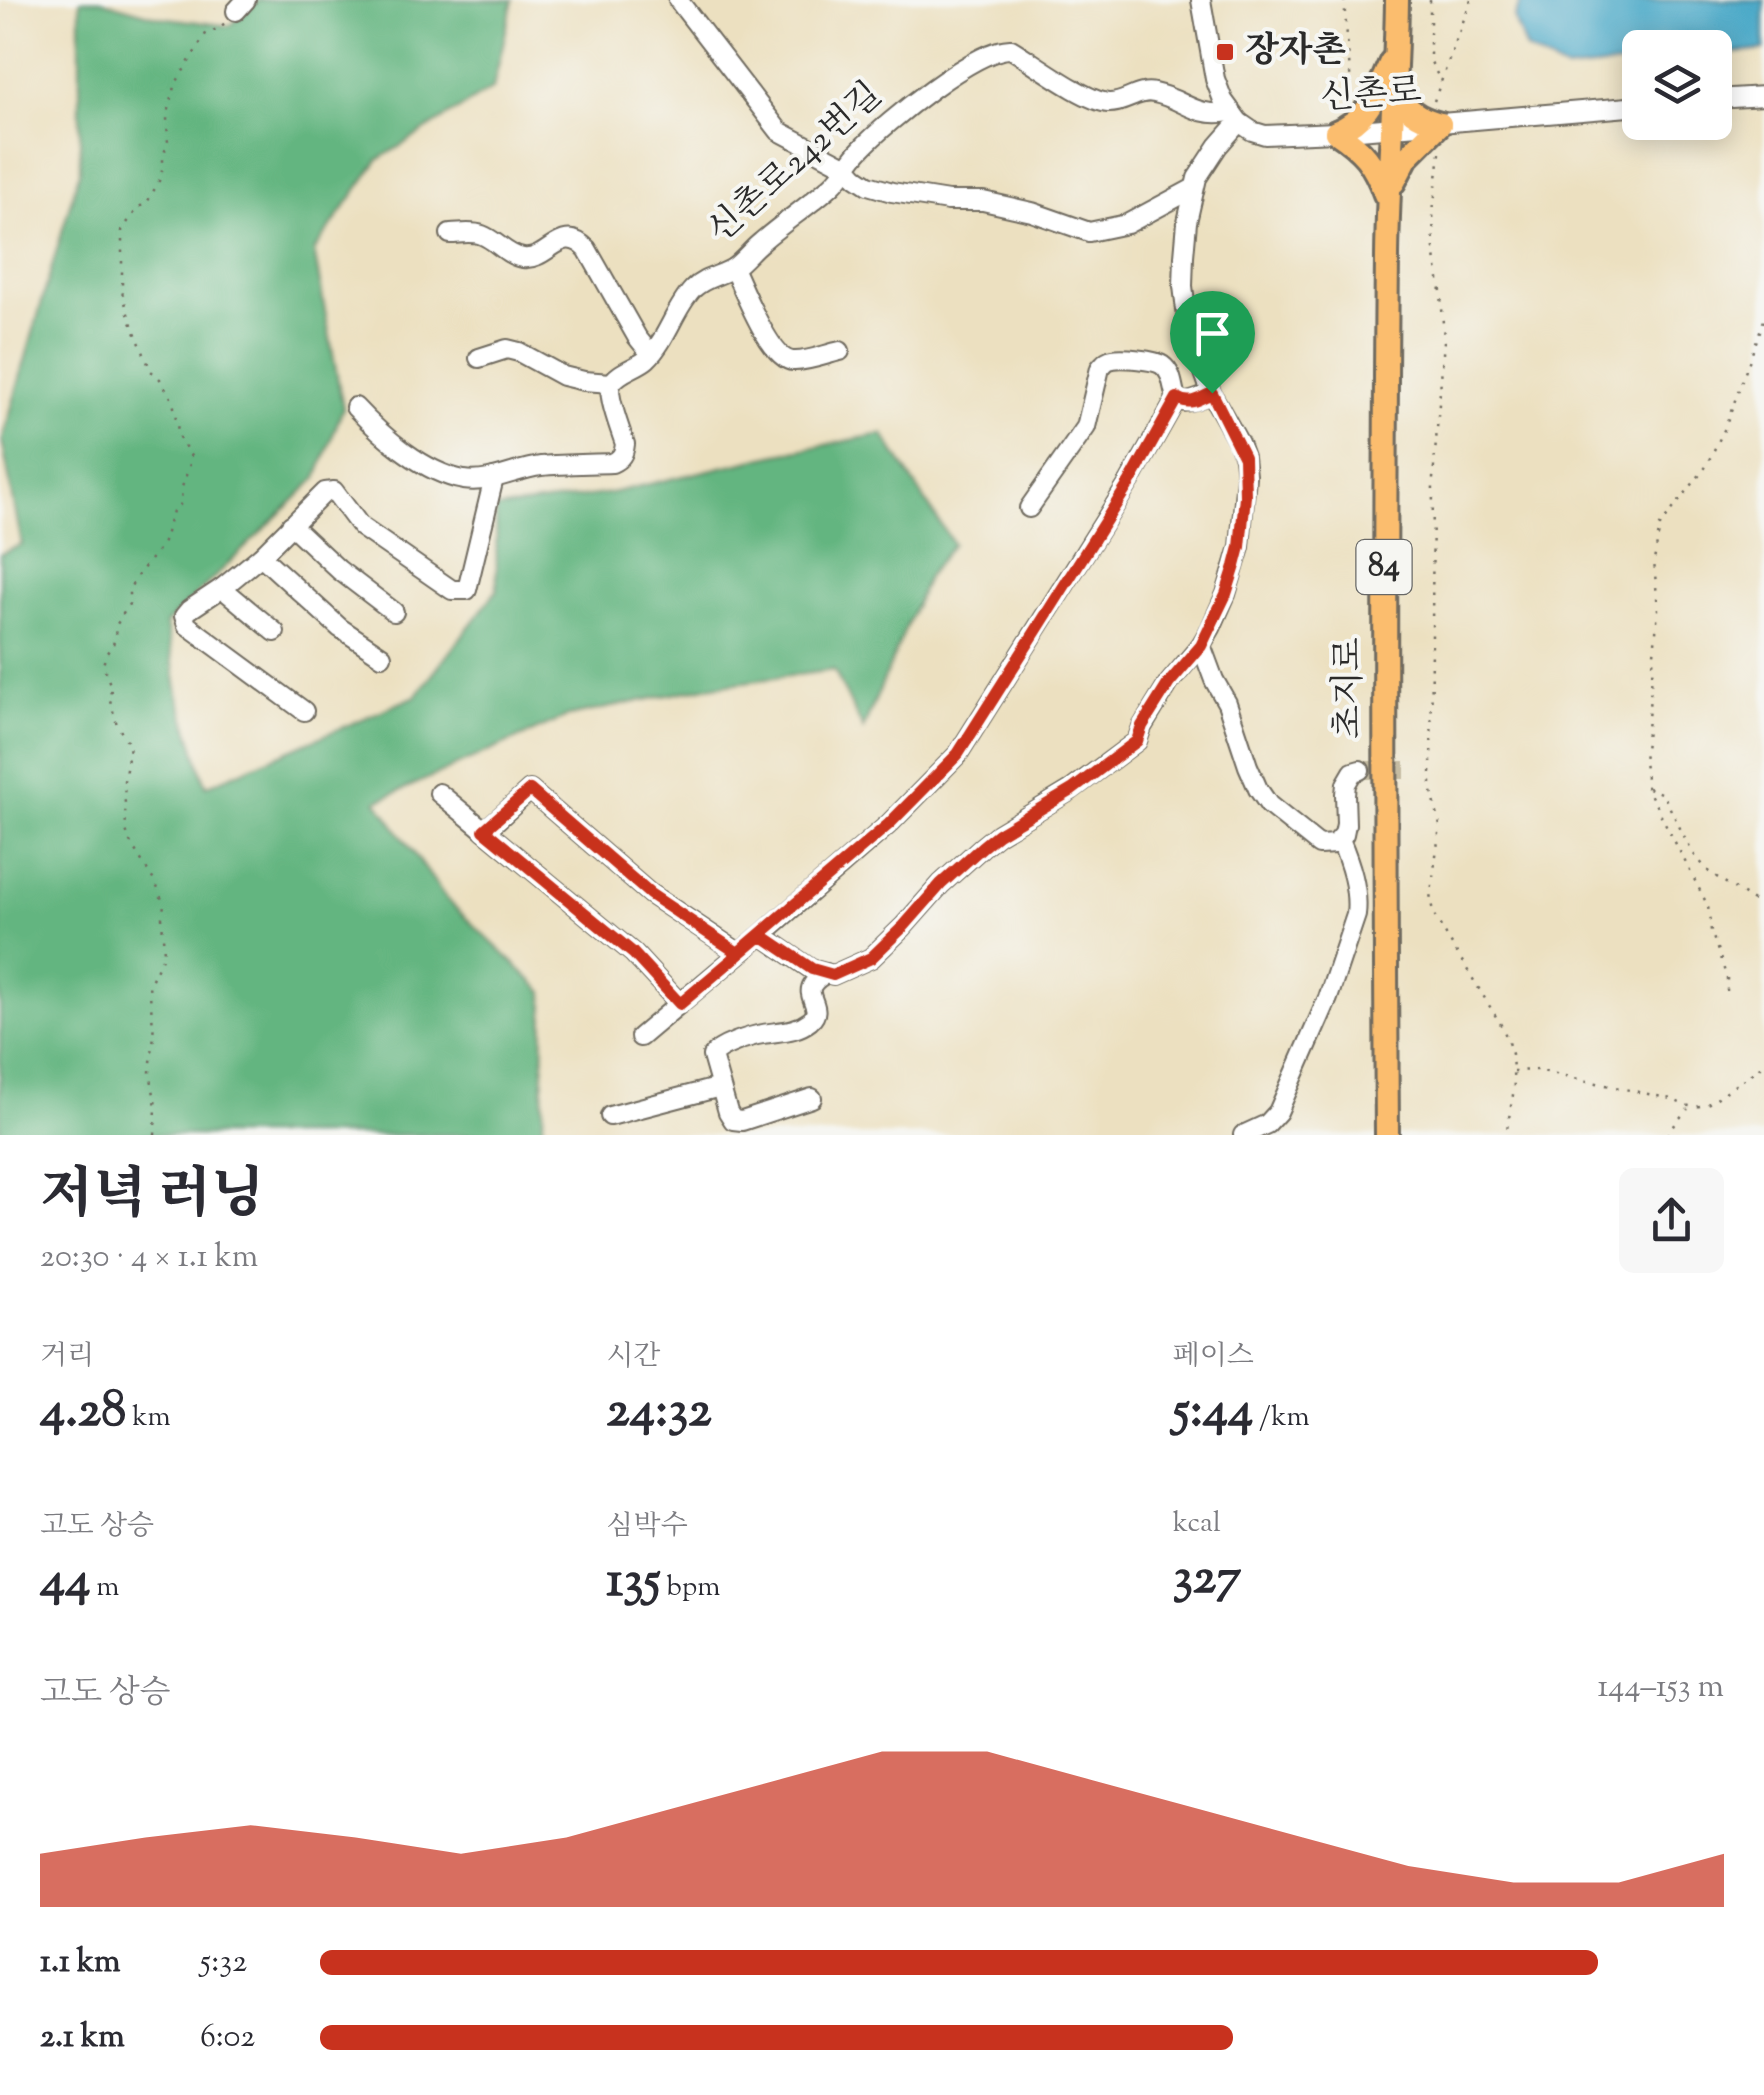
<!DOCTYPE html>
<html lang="ko">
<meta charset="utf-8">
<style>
:root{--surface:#fff;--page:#f7f7f7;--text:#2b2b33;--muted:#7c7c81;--accent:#c8321e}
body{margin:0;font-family:"Sorts Mill Goudy","Noto Serif KR",serif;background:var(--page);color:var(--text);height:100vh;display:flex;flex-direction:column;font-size:38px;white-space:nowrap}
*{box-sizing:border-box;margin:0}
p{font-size:32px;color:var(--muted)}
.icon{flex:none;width:55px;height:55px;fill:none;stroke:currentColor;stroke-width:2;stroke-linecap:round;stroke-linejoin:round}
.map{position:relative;height:1135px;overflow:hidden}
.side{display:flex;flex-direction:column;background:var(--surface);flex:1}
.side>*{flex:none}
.tools{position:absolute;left:1622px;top:30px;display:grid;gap:20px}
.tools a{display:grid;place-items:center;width:110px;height:110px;border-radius:15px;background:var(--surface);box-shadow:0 5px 25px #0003;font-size:50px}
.pin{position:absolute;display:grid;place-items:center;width:85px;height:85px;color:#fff;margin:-102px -42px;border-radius:50% 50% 50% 0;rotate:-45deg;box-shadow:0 0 10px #0007}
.pin .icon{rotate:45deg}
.round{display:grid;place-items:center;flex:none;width:105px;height:105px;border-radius:15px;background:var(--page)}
.head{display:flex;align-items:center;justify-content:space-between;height:170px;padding:0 40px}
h1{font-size:55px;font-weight:800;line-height:75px}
.stats{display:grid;grid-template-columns:repeat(3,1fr);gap:15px;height:170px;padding:10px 40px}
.stats div{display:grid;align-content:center}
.stats b{font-size:50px;font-weight:800}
.stats small{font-size:28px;font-weight:400}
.stats p{font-size:28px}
.chart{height:280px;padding:20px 40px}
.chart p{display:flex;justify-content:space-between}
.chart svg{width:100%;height:180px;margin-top:10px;fill:var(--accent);opacity:.7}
ul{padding:0 40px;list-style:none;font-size:32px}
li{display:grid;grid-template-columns:160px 120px 1fr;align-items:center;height:75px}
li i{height:25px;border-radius:12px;background:var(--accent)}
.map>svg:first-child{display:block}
.forest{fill:#64b580;stroke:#487056;stroke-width:2.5}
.water{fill:#48a8c7;stroke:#3a6a79;stroke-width:2.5}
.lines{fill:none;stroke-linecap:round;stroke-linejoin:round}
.minor-tunnel{stroke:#c5bca2;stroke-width:18;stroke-dasharray:18 9;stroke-linecap:butt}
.minor-casing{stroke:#6f6a5f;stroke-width:22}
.major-casing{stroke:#6f6a5f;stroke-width:28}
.path{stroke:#6f6a5f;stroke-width:2.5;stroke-dasharray:2.5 8;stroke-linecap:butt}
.minor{stroke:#fff;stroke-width:18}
.major{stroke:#fbbd6e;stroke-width:22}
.route-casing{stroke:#fff;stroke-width:20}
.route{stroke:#c8321e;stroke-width:12}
.poi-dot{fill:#c8321e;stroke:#f6f6f2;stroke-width:4}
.labels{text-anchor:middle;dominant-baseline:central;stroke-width:8;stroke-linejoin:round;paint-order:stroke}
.shield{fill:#f6f6f2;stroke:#686867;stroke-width:2.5}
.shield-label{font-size:32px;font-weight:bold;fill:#2b2b2b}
.poi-label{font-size:35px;font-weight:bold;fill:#2b2b2b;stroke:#f6f6f2;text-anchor:start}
.street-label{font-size:35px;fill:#2b2b2b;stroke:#f6f6f2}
</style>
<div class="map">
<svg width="1764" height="1135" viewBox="0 0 1764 1135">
<rect width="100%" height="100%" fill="#f6f6f2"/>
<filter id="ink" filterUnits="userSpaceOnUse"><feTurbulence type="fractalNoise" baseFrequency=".01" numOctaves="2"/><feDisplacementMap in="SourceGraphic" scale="20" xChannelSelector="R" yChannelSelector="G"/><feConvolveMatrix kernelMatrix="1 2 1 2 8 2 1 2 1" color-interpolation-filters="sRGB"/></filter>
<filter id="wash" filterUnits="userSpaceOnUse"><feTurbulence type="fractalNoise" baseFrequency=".0048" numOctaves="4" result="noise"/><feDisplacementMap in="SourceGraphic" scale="40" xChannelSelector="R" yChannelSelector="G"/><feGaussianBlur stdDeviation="2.25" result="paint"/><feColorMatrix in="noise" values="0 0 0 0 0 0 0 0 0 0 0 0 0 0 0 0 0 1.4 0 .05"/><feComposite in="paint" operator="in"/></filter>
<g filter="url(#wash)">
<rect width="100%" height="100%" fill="#ece0c0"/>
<polygon class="forest" points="80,0 100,0 160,17 230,26 259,0 513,0 493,88 378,160 314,251 343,408 317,478 166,624 178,694 206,786 416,696 497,590 496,509 611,493 773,455 883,434 953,544 928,575 863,729 834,670 706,687 569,716 377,801 447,900 544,992 543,1135 0,1135 0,554 22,545 2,441 80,169"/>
<polygon class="water" points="1521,0 1764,0 1764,50 1715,55 1715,48 1640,48 1640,63 1566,71 1526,50 1514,19"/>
</g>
<g filter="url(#ink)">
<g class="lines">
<polyline class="minor-tunnel" points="1360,770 1413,770"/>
<g class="minor-casing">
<g id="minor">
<polyline points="678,0 779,131 847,167 856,177 868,185 892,192 948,201 983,201 1032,212 1089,232 1127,224 1194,188"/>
<polyline points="1201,0 1215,79 1223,100 1239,122 1252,131 1265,135 1336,132 1640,106"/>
<polyline points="236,11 246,0"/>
<polyline points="1715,99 1764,96"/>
<path d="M450 234C460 234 471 231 482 235 496 240 507 256 523 258 549 261 561 222 587 249L637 337 645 347 654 351"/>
<path d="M733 268C743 288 770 360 793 361 807 362 826 354 840 351"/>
<polyline points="479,358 507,349 519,352 563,376 584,381 611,383"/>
<path d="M355 407C382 436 424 473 464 480 491 484 515 469 541 466 564 464 588 464 612 463 621 459 624 454 625 444 621 432 607 396 611 385 616 372 637 368 647 359 667 340 674 309 693 289 705 277 720 276 733 268 743 261 752 249 761 242 784 222 810 205 832 185 844 174 850 160 861 149 885 123 978 47 1011 49 1033 62 1085 101 1108 103 1125 104 1138 89 1154 93 1185 99 1193 118 1230 112"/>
<path d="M1029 508 1086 427 1100 368C1105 363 1106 360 1113 359 1122 357 1155 360 1162 365 1184 381 1159 419 1211 393"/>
<polyline points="291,525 339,570 394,612"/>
<polyline points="261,556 340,628 382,656"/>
<polyline points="222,588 275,632"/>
<polyline points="1201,645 1214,680 1227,703 1248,766 1258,789 1269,805 1319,845 1335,844 1344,834 1346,824 1345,794 1346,784 1353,772 1360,770"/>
<polyline points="304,711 187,625 184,616 189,610 222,588 261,556 325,492 334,491 361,527 452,590 467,590 494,478"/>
<polyline points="439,793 633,953 680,1004"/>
<polyline points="485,831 530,790 650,894 739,953"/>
<polyline points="758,938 889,824 958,754 1130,481 1177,398"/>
<polyline points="640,1037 758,938 766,938 811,969 833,975 871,958 903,927 941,884 982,847 998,834 1071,790 1137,741 1142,727 1169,683 1201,645 1211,628 1226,594 1240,547 1246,476 1244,457 1239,443 1211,393 1188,326 1183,286 1184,256 1187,222 1197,178 1218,146 1239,122"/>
<path d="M812 1098 742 1121 733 1120 728 1112 712 1056C719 1046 750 1036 763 1034 780 1031 796 1032 810 1021 825 1008 804 997 813 984 816 979 821 977 826 973"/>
<polyline points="610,1116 720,1087"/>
<path d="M1243 1135 1267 1124 1278 1112 1328 998 1356 915C1359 889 1350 863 1340 839"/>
</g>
</g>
<g class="major-casing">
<g id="major">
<path d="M1397 88C1404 110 1418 118 1440 124"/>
<path d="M1336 132C1371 117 1376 94 1391 62"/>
<path d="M1336 132C1363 150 1374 163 1385 194"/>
<polyline points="1394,182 1407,157 1440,124"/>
<path d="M1387 1135C1385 842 1384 550 1387 257 1388 171 1396 86 1397 0"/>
</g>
</g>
<g class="path">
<polyline points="1344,0 1352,98"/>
<polyline points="1430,0 1430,60 1441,82"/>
<polyline points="1434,101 1471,0"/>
<polyline points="1440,153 1433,212 1434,250 1441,291 1444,341 1433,479 1431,787 1440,826 1430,900 1435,917 1503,1028 1512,1054 1514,1089 1506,1135"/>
<polyline points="1648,788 1663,794 1692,852 1709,872 1764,908"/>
<polyline points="1727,991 1727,978 1711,931 1708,906 1647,788 1644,761 1658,610 1654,561 1660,526 1705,468 1725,428 1764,320"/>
<path d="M1513 1071 1537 1070 1671 1099C1686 1106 1695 1110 1711 1102L1764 1065"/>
<polyline points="155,1135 156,1106 150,1072 154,1035 149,985 164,954 162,917 164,905 156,884 130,842 126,830 124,781 130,746 117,725 110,700 111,687 103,665 106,654 113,645 117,624 129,604 129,591 134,580 162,545 173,511 182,503 181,490 192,458 179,437 173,401 160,379 151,371 129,317 122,291 122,230 138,208 148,201 159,181 163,167 163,155 168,144 167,117 176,83 207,32 213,31 227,22"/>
<polyline points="1668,1135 1678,1120 1688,1109"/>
</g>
<use href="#minor" class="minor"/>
<use href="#major" class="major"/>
</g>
</g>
<g class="lines" filter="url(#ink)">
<g class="route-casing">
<path id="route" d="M1212 393C1199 399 1190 406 1177 398L1130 482 958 754 889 824 738 953 650 894 530 790 484 830 633 953 680 1004 758 938H766L812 969 833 975 871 958 904 926 941 884 982 847 998 834 1072 790 1137 741 1142 726 1169 683 1201 646 1226 594 1235 566 1240 547 1245 496 1244 457 1212 393"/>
</g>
<use href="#route" class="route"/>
</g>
<rect class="poi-dot" x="1215" y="42" width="20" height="20" rx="5"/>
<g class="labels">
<rect class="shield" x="1356.5" y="540" width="55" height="54" rx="8"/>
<g class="shield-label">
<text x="1384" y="567">84</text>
</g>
<g class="poi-label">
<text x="1245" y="52">장자촌</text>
</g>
<g class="street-label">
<text transform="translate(1371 96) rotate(-4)">신촌로</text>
<text transform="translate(796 164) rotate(-42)">신촌로242번길</text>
<text transform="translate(1350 688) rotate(-90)">초지로</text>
</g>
</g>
</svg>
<div class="tools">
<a><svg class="icon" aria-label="layers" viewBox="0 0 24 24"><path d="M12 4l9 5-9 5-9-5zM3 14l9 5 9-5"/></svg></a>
</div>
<div class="pin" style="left:1212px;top:393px;background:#1e9e55"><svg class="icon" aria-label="arrive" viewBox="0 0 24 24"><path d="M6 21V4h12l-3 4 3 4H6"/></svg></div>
</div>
<section class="side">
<div class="head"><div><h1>저녁 러닝</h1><p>20:30 · 4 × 1.1 km</p></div><a class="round"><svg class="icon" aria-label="share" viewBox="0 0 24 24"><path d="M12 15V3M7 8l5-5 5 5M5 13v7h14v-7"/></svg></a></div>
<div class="stats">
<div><p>거리</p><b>4.28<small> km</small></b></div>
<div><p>시간</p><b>24:32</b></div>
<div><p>페이스</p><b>5:44<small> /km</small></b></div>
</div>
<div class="stats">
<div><p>고도 상승</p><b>44<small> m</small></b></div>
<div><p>심박수</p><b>135<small> bpm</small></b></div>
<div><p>kcal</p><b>327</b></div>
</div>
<div class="chart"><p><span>고도 상승</span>144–153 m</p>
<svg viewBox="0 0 160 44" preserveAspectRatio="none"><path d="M0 44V31L10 27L20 24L30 27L40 31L50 27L60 20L70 13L80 6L90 6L100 13L110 20L120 27L130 34L140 38L150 38L160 31V44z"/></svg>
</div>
<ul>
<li><b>1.1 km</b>5:32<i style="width:91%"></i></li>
<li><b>2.1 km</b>6:02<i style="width:65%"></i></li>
</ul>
</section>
